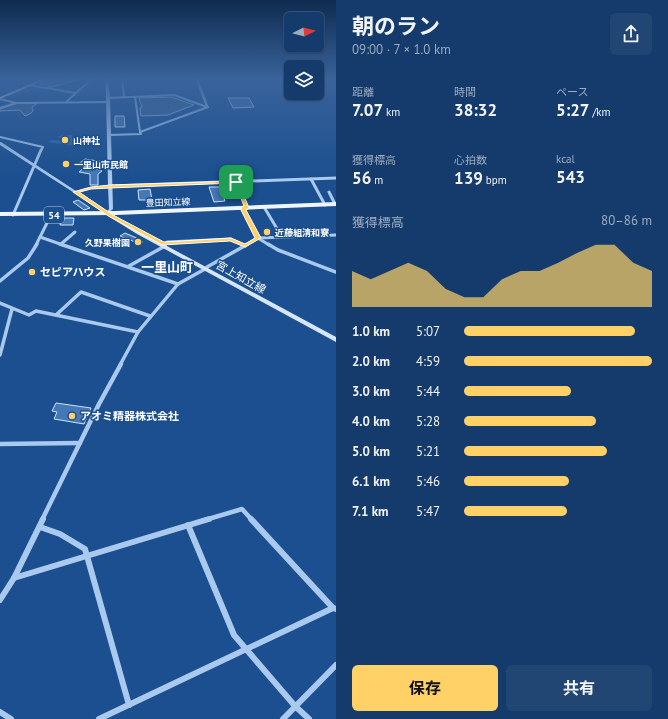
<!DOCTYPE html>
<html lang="ja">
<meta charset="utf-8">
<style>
:root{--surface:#143b6b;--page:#214673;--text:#f1f3f6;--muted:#9dadc1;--line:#33557e;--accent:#ffd166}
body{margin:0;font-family:"PT Sans","Noto Sans JP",sans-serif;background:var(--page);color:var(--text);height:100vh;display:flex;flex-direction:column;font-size:15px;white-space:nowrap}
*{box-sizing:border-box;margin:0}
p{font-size:13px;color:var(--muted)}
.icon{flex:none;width:22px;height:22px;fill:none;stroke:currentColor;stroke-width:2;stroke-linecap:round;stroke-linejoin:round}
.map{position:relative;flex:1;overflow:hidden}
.drawer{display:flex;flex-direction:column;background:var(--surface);width:332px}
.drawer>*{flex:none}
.needle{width:26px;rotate:84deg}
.fabs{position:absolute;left:284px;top:12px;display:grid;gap:8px}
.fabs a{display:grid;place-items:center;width:40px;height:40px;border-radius:6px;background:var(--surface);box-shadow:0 1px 3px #0004,0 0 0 1px var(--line);font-size:20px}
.pin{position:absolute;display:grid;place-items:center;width:34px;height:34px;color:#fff;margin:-17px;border-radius:8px;box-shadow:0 2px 6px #0006}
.round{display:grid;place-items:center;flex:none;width:42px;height:42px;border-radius:6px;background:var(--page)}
.summary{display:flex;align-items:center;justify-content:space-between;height:68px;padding:0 16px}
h1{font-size:22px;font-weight:700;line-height:30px}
.metrics{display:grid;grid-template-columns:repeat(3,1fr);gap:6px;height:68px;padding:4px 16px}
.metrics div{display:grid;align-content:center}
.metrics b{font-size:17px;font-weight:700}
.metrics small{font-size:11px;font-weight:400}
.metrics p{font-size:11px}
.chart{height:112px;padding:8px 16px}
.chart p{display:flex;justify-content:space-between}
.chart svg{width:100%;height:72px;margin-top:4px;fill:var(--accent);opacity:.7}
.primary-button{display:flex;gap:8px;margin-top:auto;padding:8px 16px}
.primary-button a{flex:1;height:46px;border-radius:6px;background:var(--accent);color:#111;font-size:16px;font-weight:700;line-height:46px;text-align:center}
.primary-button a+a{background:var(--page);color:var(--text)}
ul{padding:0 16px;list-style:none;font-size:13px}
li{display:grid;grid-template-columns:64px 48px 1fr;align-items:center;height:30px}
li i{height:10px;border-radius:5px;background:var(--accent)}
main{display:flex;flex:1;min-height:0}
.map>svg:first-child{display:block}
.green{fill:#2e69ad}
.water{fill:#3c6290;stroke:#9cc4f0}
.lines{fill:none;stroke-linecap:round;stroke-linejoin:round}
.river{fill:#3c6290;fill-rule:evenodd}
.building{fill:#4478b7;stroke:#cfe3fa}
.minor-far4{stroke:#a9c9ee;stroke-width:2}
.minor-far3{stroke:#a9c9ee;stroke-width:3}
.minor-far2{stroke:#a9c9ee;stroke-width:3.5}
.minor-far1{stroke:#a9c9ee;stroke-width:4.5}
.minor{stroke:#a9c9ee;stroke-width:6}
.tertiary{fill:#a9c9ee;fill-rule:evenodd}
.secondary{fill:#d6e6fa;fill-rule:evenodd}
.primary{fill:#f0f6ff;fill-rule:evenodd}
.trunk{fill:#f8faff;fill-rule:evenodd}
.route{fill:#ffd166;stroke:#fff;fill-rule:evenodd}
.poi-dot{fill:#ffd166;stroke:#1b4f8f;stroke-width:1.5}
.labels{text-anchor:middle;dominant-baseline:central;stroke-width:3;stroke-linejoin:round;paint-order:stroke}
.far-poi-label{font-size:9px;font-weight:bold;fill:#fff;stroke:#1b4f8f;text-anchor:start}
.far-street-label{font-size:9px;fill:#fff;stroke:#1b4f8f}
.shield{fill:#1b4f8f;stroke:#bbcadd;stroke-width:1}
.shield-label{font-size:10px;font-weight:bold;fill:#fff}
.poi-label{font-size:11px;font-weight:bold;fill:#fff;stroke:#1b4f8f;text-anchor:start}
.street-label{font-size:11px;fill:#fff;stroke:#1b4f8f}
.quarter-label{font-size:13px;font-weight:bold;fill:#fff;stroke:#1b4f8f}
</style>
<main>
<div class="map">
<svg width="336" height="719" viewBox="0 0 336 719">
<rect width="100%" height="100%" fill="#1b4f8f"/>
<polygon class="green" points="62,135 72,135 75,146 47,142 53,140 65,141 67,139 57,137"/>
<g class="water">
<polygon points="171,97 194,105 168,115 141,116 140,108 142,107 139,98"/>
<polygon points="18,103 38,103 32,107 33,111 30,114 25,116 20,110 0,111 0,109"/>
</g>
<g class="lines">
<polygon class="river" points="59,83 61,85 17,93 15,92"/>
</g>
<g class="building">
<polygon points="56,78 65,79 46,85 39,84"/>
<polygon points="228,98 249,98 254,107 233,108"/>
<polygon points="115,116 124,116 125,127 115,127"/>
<polygon points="85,159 104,162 96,169 102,171 98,174 98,185 90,185 90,174 79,172 86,166 77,165"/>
<polygon points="209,187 220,187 225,201 214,202"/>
<polygon points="150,189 152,200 139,200 138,190"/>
<polygon points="78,200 90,208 84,210 73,202"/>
<polygon points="61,218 74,218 73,225 60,225"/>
<polygon points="125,233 139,239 143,242 138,244 127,238 126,239 120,236"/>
<polygon points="56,403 91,408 84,424 54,419 57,412 52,411"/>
</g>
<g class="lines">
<g class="minor-far4">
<polyline points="122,78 124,97"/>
<polyline points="29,85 75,93"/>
<polyline points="46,88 84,78"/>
<polyline points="135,97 140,132"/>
<polyline points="108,98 174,95 207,107"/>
<polyline points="0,99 16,103 108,102"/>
<polyline points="67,101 93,78"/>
<polyline points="0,108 16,103"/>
<polyline points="108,135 141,134 140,132 208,107"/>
<polyline points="0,137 43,147 41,151"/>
</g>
<g class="minor-far3">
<polyline points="311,179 325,205"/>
<polyline points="110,186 336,178"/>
<polyline points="329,192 335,204"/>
<polyline points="264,207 282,237"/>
<polyline points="243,208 258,238 246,245"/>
<polyline points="13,215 41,150"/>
<polyline points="40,237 63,245"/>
<polyline points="258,238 269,245"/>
<polyline points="259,238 336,235"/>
<polyline points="61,244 75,232"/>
<polyline points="164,244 167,242 231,239 243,245"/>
<polyline points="36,245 51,215"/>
</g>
<g class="minor-far2">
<polyline points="60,244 178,284"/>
<polyline points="241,244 245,246"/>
<polyline points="268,244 278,250 336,272"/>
<polyline points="129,266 165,246"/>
<polyline points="207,267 248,244"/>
<polyline points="0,281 28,258 37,244"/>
<polyline points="0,303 29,315 36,311 138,332"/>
<polyline points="56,315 81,292 150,316"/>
<polyline points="0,355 12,309"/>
<polyline points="120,365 138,332 178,284 205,269"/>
</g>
<g class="minor-far1">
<polyline points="0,444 80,443"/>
<polyline points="42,520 99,404 121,364"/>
<polyline points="205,520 242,509 252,520"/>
</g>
<g class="minor">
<polyline points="251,519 333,608 336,609"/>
<polyline points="188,525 234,635 295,706 309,719"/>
<polyline points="40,527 60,534 85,549 129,705"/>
<polyline points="14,578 209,519"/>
<polyline points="0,600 14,578 43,519"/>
<polyline points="0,712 11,719"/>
<polyline points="99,719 333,608"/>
<polyline points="283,719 336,665"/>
</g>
<g class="tertiary">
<path d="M105 78H123L108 80 110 98 113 209 107 214 0 145V142H1L76 191 91 187 108 185 106 98ZM108 187 109 209 107 211 79 193 91 189Z"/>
<polygon points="195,78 198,78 209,108 206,107"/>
<polygon points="235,181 238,182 249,208 249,209 245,208 234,182"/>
</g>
<polygon class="secondary" points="107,211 141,232 336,337 336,342 137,234 105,214 105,212"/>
<polygon class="primary" points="336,202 336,206 116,215 0,216 0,212 116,211"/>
<polygon class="trunk" points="44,78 50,78 0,99 0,97"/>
</g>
<linearGradient id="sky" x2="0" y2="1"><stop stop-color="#0f2b4f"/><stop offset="0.44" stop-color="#39639b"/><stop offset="1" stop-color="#39639b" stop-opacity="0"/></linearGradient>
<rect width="336" height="179" fill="url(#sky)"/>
<path class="route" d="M238 181 249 208 246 210 261 238 245 247 230 241 162 245 110 217 73 192 91 187 110 185ZM235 183 244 206 241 207V210L255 238 245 244 231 238 164 242 113 215 79 192 91 189 110 188Z"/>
<g class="poi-dot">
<circle cx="65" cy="140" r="4"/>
<circle cx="66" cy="164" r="4"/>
<circle cx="267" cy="232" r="4"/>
<circle cx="138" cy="242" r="4"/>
<circle cx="32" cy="272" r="4"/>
<circle cx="72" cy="416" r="4"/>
</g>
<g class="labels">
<g class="far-poi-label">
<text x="73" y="140">山神社</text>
<text x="74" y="164">一里山市民館</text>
<text x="275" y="232">近藤組清和寮</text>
<text x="130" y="242" text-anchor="end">久野果樹園</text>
</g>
<g class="far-street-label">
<text transform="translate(168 202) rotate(-2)">豊田知立線</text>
</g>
<rect class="shield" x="44" y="207" width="20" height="16" rx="3"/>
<g class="shield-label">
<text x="54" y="215">54</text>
</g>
<g class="poi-label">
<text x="40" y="272">セピアハウス</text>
<text x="80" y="416">アオミ精器株式会社</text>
</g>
<g class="street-label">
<text transform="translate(241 277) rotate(29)">宮上知立線</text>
</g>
<g class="quarter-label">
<text x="167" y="267">一里山町</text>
</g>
</g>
</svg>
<div class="fabs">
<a><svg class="needle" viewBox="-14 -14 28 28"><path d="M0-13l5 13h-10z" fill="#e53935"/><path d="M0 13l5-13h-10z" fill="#9dadc1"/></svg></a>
<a><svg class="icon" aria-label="layers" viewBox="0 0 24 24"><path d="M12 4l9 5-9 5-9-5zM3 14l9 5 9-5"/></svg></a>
</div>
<div class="pin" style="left:236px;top:182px;background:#1e9e55"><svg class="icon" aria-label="arrive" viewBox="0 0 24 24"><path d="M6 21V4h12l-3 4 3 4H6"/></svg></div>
</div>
<section class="drawer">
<div class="summary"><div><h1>朝のラン</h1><p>09:00 · 7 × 1.0 km</p></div><a class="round"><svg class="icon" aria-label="share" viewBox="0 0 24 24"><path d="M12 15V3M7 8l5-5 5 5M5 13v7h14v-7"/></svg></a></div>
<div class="metrics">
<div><p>距離</p><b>7.07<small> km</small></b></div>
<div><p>時間</p><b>38:32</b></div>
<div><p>ペース</p><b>5:27<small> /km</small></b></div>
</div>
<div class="metrics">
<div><p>獲得標高</p><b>56<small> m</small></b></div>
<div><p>心拍数</p><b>139<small> bpm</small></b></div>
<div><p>kcal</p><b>543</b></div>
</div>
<div class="chart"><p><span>獲得標高</span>80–86 m</p>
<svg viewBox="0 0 160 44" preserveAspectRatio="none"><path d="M0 44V22L10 27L20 22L30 17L40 22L50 33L60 38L70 38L80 27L90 22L100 22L110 17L120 11L130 6L140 6L150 17L160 22V44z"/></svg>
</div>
<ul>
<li><b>1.0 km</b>5:07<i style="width:91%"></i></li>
<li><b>2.0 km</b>4:59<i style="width:100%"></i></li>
<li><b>3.0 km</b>5:44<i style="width:57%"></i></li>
<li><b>4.0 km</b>5:28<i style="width:70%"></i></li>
<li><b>5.0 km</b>5:21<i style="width:76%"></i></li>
<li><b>6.1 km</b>5:46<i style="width:56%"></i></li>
<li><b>7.1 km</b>5:47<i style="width:55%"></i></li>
</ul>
<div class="primary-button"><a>保存</a><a>共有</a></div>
</section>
</main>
